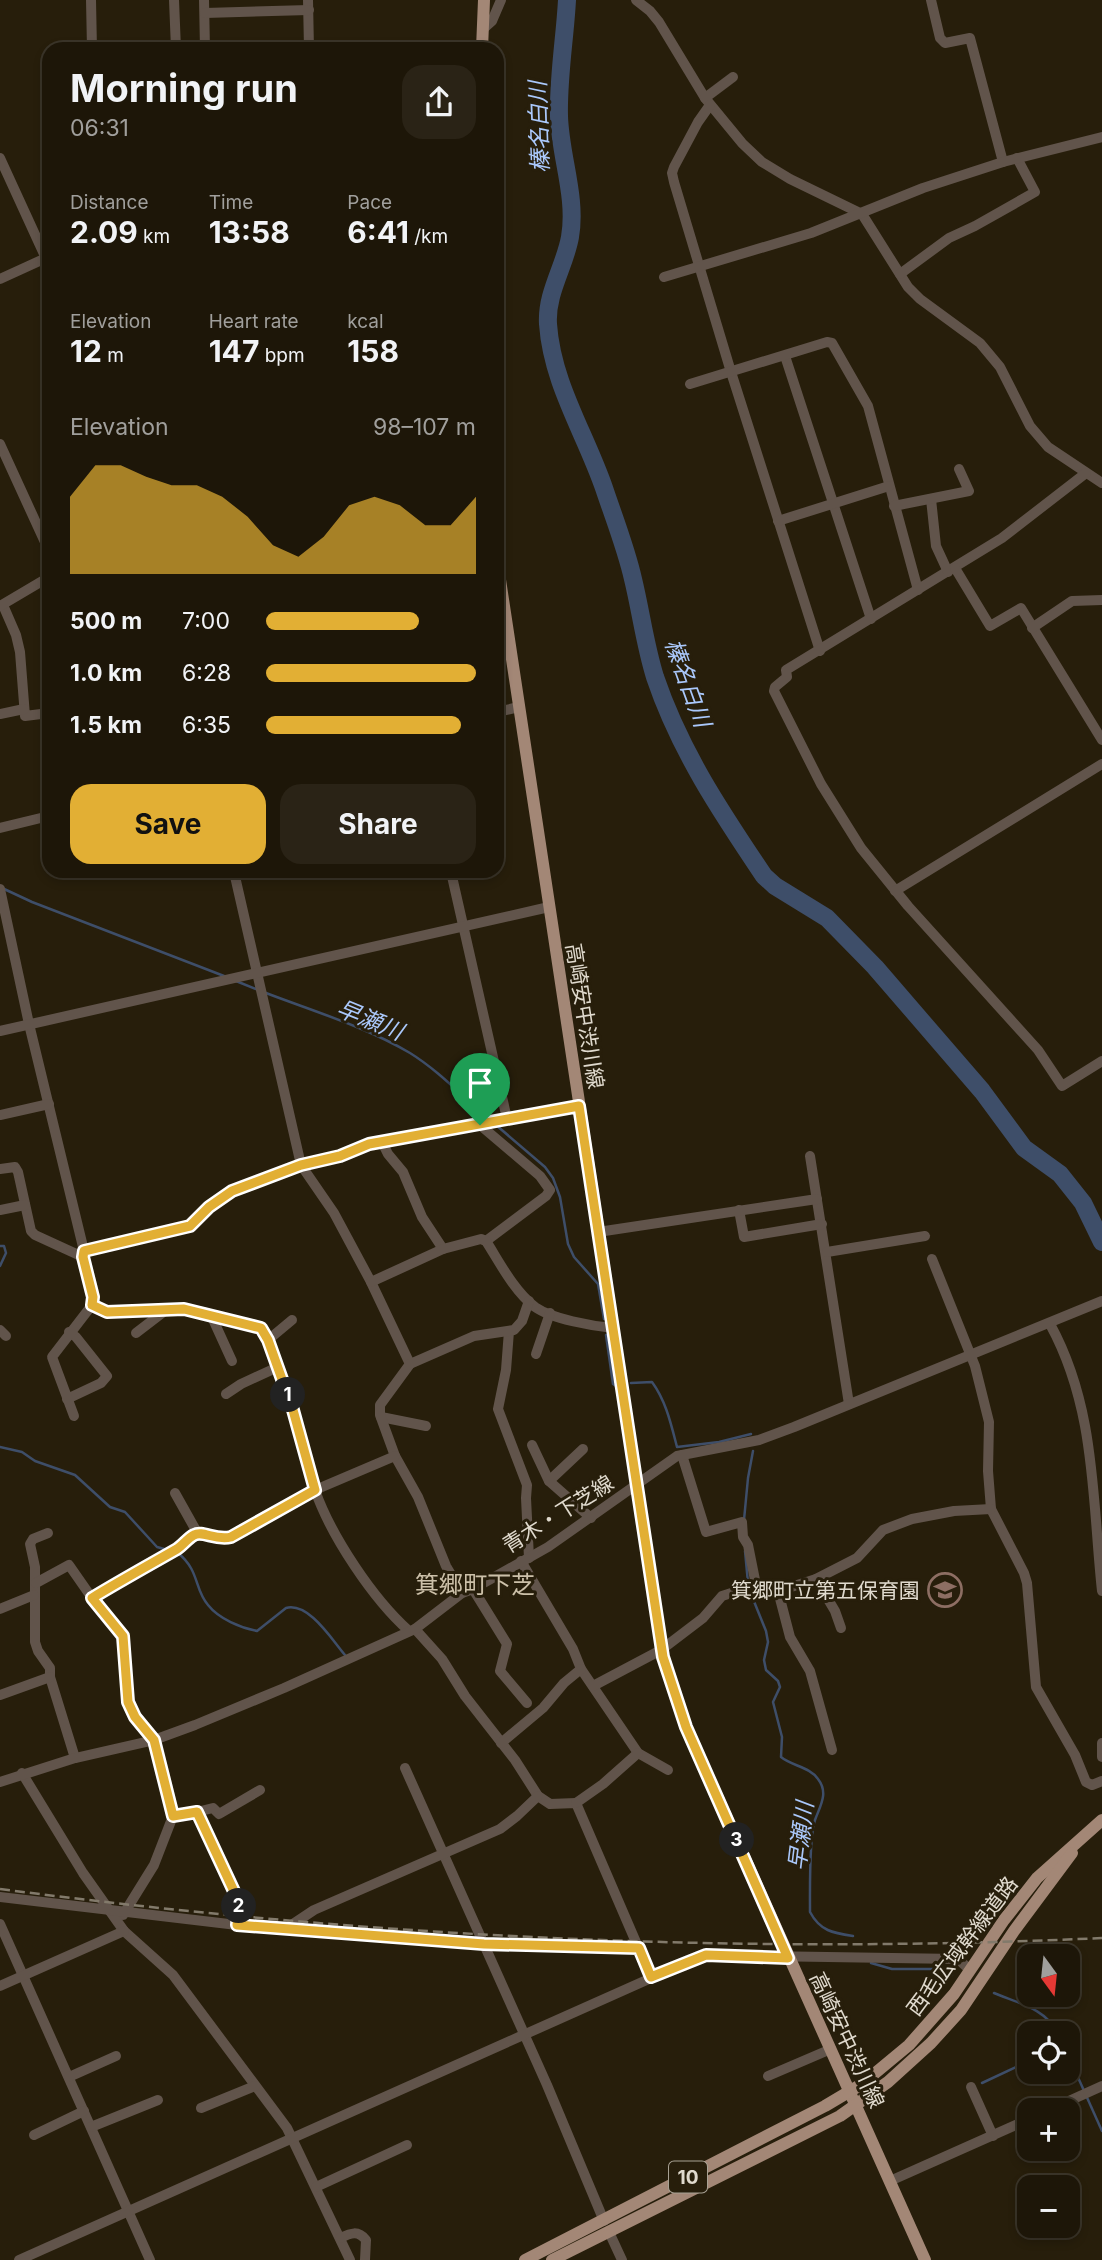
<!DOCTYPE html>
<meta charset="utf-8">
<style>
:root{--surface:#1d1608;--page:#2a2316;--text:#f1f3f6;--muted:#a09f9c;--line:#3b3529;--accent:#e2af34}
body{margin:0;font-family:Inter,"Noto Sans JP",sans-serif;background:var(--page);color:var(--text);height:100vh;display:flex;flex-direction:column;font-size:26px;white-space:nowrap}
*{box-sizing:border-box;margin:0}
p{font-size:23px;color:var(--muted)}
.icon{flex:none;width:38px;height:38px;fill:none;stroke:currentColor;stroke-width:2;stroke-linecap:round;stroke-linejoin:round}
.map{position:relative;flex:1;overflow:hidden}
.drawer{position:absolute;left:42px;top:42px;width:462px;height:836px;display:flex;flex-direction:column;background:var(--surface);border-radius:21px;box-shadow:0 4px 10px #0003,0 0 0 2px var(--line)}
.drawer>*{flex:none}
.needle{width:46px;rotate:165deg}
.controls{position:absolute;left:1017px;top:1944px;display:grid;gap:14px}
.controls a{display:grid;place-items:center;width:63px;height:63px;border-radius:14px;background:var(--surface);box-shadow:0 4px 10px #0003,0 0 0 2px var(--line);font-size:35px}
.pin{position:absolute;display:grid;place-items:center;width:60px;height:60px;color:#fff;margin:-72px -30px;border-radius:50% 50% 50% 0;rotate:-45deg;box-shadow:0 0 7px #0007}
.pin .icon{rotate:45deg}
.km{position:absolute;width:35px;height:35px;margin:-18px;border-radius:50%;background:#222;color:#fff;font-size:19px;line-height:35px;text-align:center}
.round{display:grid;place-items:center;flex:none;width:74px;height:74px;border-radius:21px;background:var(--page)}
.summary{display:flex;align-items:center;justify-content:space-between;height:119px;padding:0 28px}
h1{font-size:38px;font-weight:700;line-height:52px}
.figures{display:grid;grid-template-columns:repeat(3,1fr);gap:10px;height:119px;padding:7px 28px}
.figures div{display:grid;align-content:center}
.figures b{font-size:30px;font-weight:700}
.figures small{font-size:19px;font-weight:400}
.figures p{font-size:19px}
.chart{height:196px;padding:14px 28px}
.chart p{display:flex;justify-content:space-between}
.chart svg{width:100%;height:126px;margin-top:7px;fill:var(--accent);opacity:.7}
.button{display:flex;gap:14px;margin-top:auto;padding:14px 28px}
.button a{flex:1;height:80px;border-radius:21px;background:var(--accent);color:#111;font-size:28px;font-weight:700;line-height:80px;text-align:center}
.button a+a{background:var(--page);color:var(--text)}
ul{padding:0 28px;list-style:none;font-size:23px}
li{display:grid;grid-template-columns:112px 84px 1fr;align-items:center;height:52px}
li i{height:18px;border-radius:9px;background:var(--accent)}
.map>svg:first-child{display:block}
.lines{fill:none;stroke-linecap:round;stroke-linejoin:round}
.stream{stroke:#3e4e69;stroke-width:2.5}
.river{stroke:#3e4e69;stroke-width:18}
.minor{stroke:#61544b;stroke-width:10}
.major{stroke:#a38776;stroke-width:12}
.rail{stroke:#827a6b;stroke-width:2.5;stroke-dasharray:10 5;stroke-linecap:butt}
.route-casing{stroke:#fff;stroke-width:14}
.route{stroke:#e2af34;stroke-width:9}
.labels{text-anchor:middle;dominant-baseline:central;stroke-width:6;stroke-linejoin:round;paint-order:stroke}
.shield{fill:#271e0b;stroke:#a8a294;stroke-width:2}
.shield-label{font-size:19px;font-weight:bold;fill:#e0dace}
.street-label{font-size:21px;fill:#e0dace;stroke:#271e0b}
.poi-label{font-size:21px;fill:#e0dace;stroke:#271e0b;text-anchor:end}
.water-label{font-size:23px;font-style:italic;fill:#aac8fb;stroke:#271e0b}
.quarter-label{font-size:24px;fill:#ccc0a9;stroke:#271e0b}
</style>
<div class="map">
<svg width="1102" height="2260" viewBox="0 0 1102 2260">
<rect width="100%" height="100%" fill="#271e0b"/>
<g class="lines">
<g class="stream">
<polyline points="2,888 32,902 224,976"/>
<polyline points="236,981 256,989"/>
<path d="M266 993C313 1011 366 1027 410 1053 439 1071 463 1097 489 1119"/>
<polyline points="496,1125 545,1167 553,1178 560,1197 568,1244 574,1257 598,1284 604,1319"/>
<polyline points="0,1246 4,1246 6,1253 0,1266"/>
<polyline points="606,1335 613,1384 616,1386"/>
<path d="M631 1383 652 1382C666 1401 671 1424 677 1447L719 1442 751 1434"/>
<polyline points="0,1447 22,1452 35,1461 75,1475 110,1507 125,1512 157,1547 168,1550"/>
<polyline points="744,1520 748,1478 753,1451"/>
<polyline points="745,1551 748,1583"/>
<path d="M178 1553C200 1571 194 1589 208 1605 219 1619 241 1628 257 1631L286 1608C309 1602 332 1640 345 1655"/>
<path d="M749 1589 766 1631 768 1642 764 1660 766 1670 778 1681 780 1687 773 1702 782 1737 781 1757C792 1766 810 1767 818 1779 829 1793 820 1806 815 1820 809 1836 810 1892 810 1912 820 1931 833 1933 853 1936"/>
<polyline points="871,1963 892,1969 938,1969 952,1975"/>
<path d="M994 1993C1018 2003 1047 2009 1058 2034"/>
<polyline points="1068,2055 1102,2131"/>
<polyline points="982,2083 1029,2061"/>
</g>
<path class="river" d="M567 0C565 38 558 77 559 116 560 156 577 197 570 237 565 266 546 293 548 324 552 383 585 433 604 488 614 518 626 548 633 579 641 612 645 645 655 677 680 751 721 812 764 876L775 886 827 918 875 967 982 1091 1024 1148 1060 1174 1083 1203 1102 1242"/>
<g class="minor">
<polyline points="91,0 92,49"/>
<polyline points="174,0 176,49"/>
<polyline points="204,0 205,49"/>
<polyline points="308,0 309,49"/>
<polyline points="636,0 650,11 659,22 705,98 742,143 762,162 790,179 862,214 908,287 920,299 980,343 1000,367 1030,426 1048,447 1102,483"/>
<polyline points="931,0 940,38 945,43 970,38 1003,162"/>
<polyline points="205,13 309,10"/>
<polyline points="483,29 492,21 501,0"/>
<polyline points="705,98 733,77"/>
<polyline points="710,105 698,122 674,167 672,173 674,182 731,372 820,651"/>
<polyline points="0,158 49,265"/>
<polyline points="900,274 949,238 975,226 1035,192 1017,158"/>
<polyline points="664,277 811,233 923,188 1003,162 1102,137"/>
<polyline points="0,279 46,258"/>
<polyline points="785,356 871,619"/>
<polyline points="690,384 827,342 832,343 868,406 918,590"/>
<polyline points="0,444 49,551"/>
<polyline points="1086,473 1002,538 786,670 787,677 775,687 774,691 821,784 861,848 908,906 1038,1050 1062,1086 1102,1061"/>
<polyline points="931,499 936,546 948,572"/>
<polyline points="894,506 969,491 959,469"/>
<polyline points="778,521 889,486"/>
<polyline points="955,568 990,626 1021,608 1102,740"/>
<polyline points="3,605 16,635 20,652 25,716 49,713"/>
<polyline points="0,606 49,577"/>
<polyline points="1032,628 1072,601 1102,600"/>
<polyline points="497,712 519,707"/>
<polyline points="0,714 24,709"/>
<polyline points="0,828 49,816"/>
<polyline points="234,872 301,1165 334,1213 371,1282 410,1364"/>
<polyline points="451,872 507,1119"/>
<path d="M0 889 29 1024 84 1251 83 1257 93 1297 92 1305 107 1312 184 1309 261 1328C269 1340 272 1353 278 1367 294 1407 301 1449 315 1490 331 1536 373 1599 409 1631"/>
<polyline points="895,891 1102,764"/>
<polyline points="0,1031 549,907"/>
<polyline points="0,1115 49,1104"/>
<polyline points="480,1125 540,1176 550,1190 546,1196 486,1241"/>
<polyline points="382,1142 388,1154 403,1172 422,1217 443,1249"/>
<polyline points="810,1156 849,1404"/>
<polyline points="0,1169 15,1167 18,1172 31,1231 35,1235 83,1257"/>
<polyline points="0,1210 25,1205"/>
<polyline points="739,1210 744,1237 822,1224"/>
<polyline points="598,1232 817,1199"/>
<polyline points="84,1251 190,1226 209,1207 232,1191 301,1165 340,1156 369,1144 579,1106"/>
<polyline points="827,1252 925,1236"/>
<polyline points="932,1259 975,1366 989,1422 988,1471 991,1509 1024,1573 1027,1583 1036,1687 1075,1755 1086,1782 1092,1785 1102,1781"/>
<path d="M371 1282 443 1249 481 1239 486 1241C500 1263 514 1291 535 1307 552 1319 592 1326 613 1328"/>
<polyline points="211,1315 232,1361"/>
<path d="M1050 1324C1096 1408 1092 1498 1102 1591"/>
<polyline points="0,1330 6,1336"/>
<polyline points="509,1331 506,1370 498,1409 527,1485 526,1498 529,1558"/>
<polyline points="136,1333 166,1310"/>
<polyline points="268,1340 292,1320"/>
<polyline points="536,1354 550,1313"/>
<polyline points="226,1394 241,1384 278,1367"/>
<polyline points="67,1399 101,1383 107,1376 76,1337 69,1332"/>
<polyline points="74,1416 52,1357 92,1305"/>
<polyline points="381,1417 426,1426"/>
<polyline points="532,1445 549,1481"/>
<polyline points="583,1449 549,1481 591,1518"/>
<polyline points="682,1455 706,1532 742,1522 743,1537 748,1545 756,1585"/>
<polyline points="175,1493 198,1534"/>
<polyline points="48,1533 33,1539 30,1544 35,1567 35,1642 38,1651 50,1668 50,1677 75,1758"/>
<polyline points="521,1561 573,1649 581,1669 638,1753 668,1770"/>
<polyline points="816,1579 835,1611 841,1628"/>
<polyline points="36,1583 69,1565 92,1598 123,1636 128,1702 135,1717 154,1740 173,1816 154,1865 123,1915"/>
<polyline points="777,1587 790,1637 810,1671 832,1750"/>
<polyline points="473,1589 507,1644 500,1671 527,1703"/>
<polyline points="462,1593 446,1566 418,1497 395,1456 380,1415 380,1405 410,1364 474,1336 514,1330 522,1321 529,1301"/>
<path d="M92 1598C120 1581 149 1565 177 1549 183 1545 188 1538 194 1535 203 1530 215 1542 231 1537L315 1490 395 1456"/>
<polyline points="0,1609 34,1595"/>
<polyline points="415,1629 442,1659 465,1696 515,1760 538,1796 550,1804 576,1803 651,1977"/>
<polyline points="593,1686 661,1650 703,1618 722,1596 756,1585 791,1587 816,1579 857,1558 883,1530 912,1519 954,1511 991,1509"/>
<polyline points="0,1695 50,1677"/>
<polyline points="501,1743 543,1708 564,1683 581,1669"/>
<polyline points="1102,1743 1102,1757"/>
<polyline points="405,1768 547,2085 604,2221"/>
<polyline points="22,1773 83,1873 124,1931 173,1975 287,2128 350,2260"/>
<polyline points="0,1782 75,1758 154,1740 195,1725 284,1688 415,1629 462,1593 473,1589 548,1547 677,1456 759,1440 794,1427 1102,1301"/>
<polyline points="576,1803 603,1784 638,1753"/>
<polyline points="197,1812 213,1808 219,1814 260,1790"/>
<polyline points="173,1816 197,1812 239,1902 237,1925"/>
<polyline points="0,1897 237,1925 484,1944 639,1948"/>
<polyline points="0,1924 150,2260"/>
<polyline points="287,1928 314,1910 500,1829 517,1816 538,1796"/>
<polyline points="0,1986 124,1931"/>
<polyline points="768,2076 831,2049"/>
<polyline points="69,2077 116,2056"/>
<polyline points="971,2087 993,2136"/>
<polyline points="201,2108 255,2086"/>
<polyline points="1049,2110 1102,2086"/>
<polyline points="91,2127 158,2100"/>
<polyline points="34,2135 84,2111"/>
<polyline points="890,2181 1029,2119"/>
<polyline points="316,2187 407,2145"/>
<polyline points="609,2232 622,2260"/>
<path d="M340 2238C351 2233 358 2230 366 2240L365 2260"/>
<polyline points="19,2260 696,1958 706,1955 958,1959 970,1970"/>
</g>
<g class="major">
<polyline points="482,49 484,0"/>
<polyline points="497,560 663,1657 686,1727 925,2260"/>
<polyline points="525,2260 825,2106 862,2084 909,2045 954,1994 1004,1920 1037,1878 1102,1820"/>
<polyline points="552,2260 840,2116 888,2082 931,2043 961,2010 1014,1931 1072,1853"/>
</g>
<path class="rail" d="M0 1889C367 1937 732 1955 1102 1938"/>
</g>
<g class="lines">
<g class="route-casing">
<path id="route" d="M579 1106 663 1657 686 1727 788 1958 706 1955 651 1977 639 1948 484 1944 237 1925 239 1902 197 1812 173 1816 154 1740 135 1717 128 1702 123 1636 92 1598C120 1581 149 1565 177 1549 183 1545 188 1538 194 1535 203 1530 215 1541 231 1537L315 1490 293 1410 268 1340 261 1328 184 1309 107 1312 92 1305 93 1297 83 1257 84 1251 190 1226 209 1207 232 1191 301 1165 340 1156 369 1144Z"/>
</g>
<use href="#route" class="route"/>
</g>
<defs>
<g id="school-ring" transform="scale(1.75)"><circle r="9.5" fill="#271e0b" stroke="#8d6e63" stroke-width="1.5"/><path d="M0-5L7-2L0 1L-7-2ZM-4 1L0 2.5L4 1V4Q0 6-4 4Z" fill="#8d6e63"/></g>
</defs>
<g fill-rule="evenodd">
<use href="#school-ring" x="945" y="1590"/>
</g>
<g class="labels">
<rect class="shield" x="669" y="2161.5" width="38" height="31" rx="5"/>
<g class="shield-label">
<text x="688" y="2177">10</text>
</g>
<g class="street-label">
<text transform="translate(585 1016) rotate(81)">高崎安中渋川線</text>
<text transform="translate(558 1514) rotate(-32)">青木・下芝線</text>
<text transform="translate(962 1946) rotate(-53)">西毛広域幹線道路</text>
<text transform="translate(847 2040) rotate(65)">高崎安中渋川線</text>
</g>
<g class="poi-label">
<text x="920" y="1590">箕郷町立第五保育園</text>
</g>
<g class="water-label">
<text transform="translate(539 127) rotate(-92)">榛名白川</text>
<text transform="translate(688 683) rotate(70)">榛名白川</text>
<text transform="translate(370 1020) rotate(22)">早瀬川</text>
<text transform="translate(801 1836) rotate(-83)">早瀬川</text>
</g>
<g class="quarter-label">
<text x="475" y="1584">箕郷町下芝</text>
</g>
</g>
</svg>
<div class="controls">
<a><svg class="needle" viewBox="-14 -14 28 28"><path d="M0-13l5 13h-10z" fill="#e53935"/><path d="M0 13l5-13h-10z" fill="#a09f9c"/></svg></a>
<a><svg class="icon" aria-label="locate" viewBox="0 0 24 24"><circle cx="12" cy="12" r="6"/><path d="M12 2v4M12 18v4M2 12h4M18 12h4"/></svg></a>
<a>+</a>
<a>−</a>
</div>
<div class="pin" style="left:480px;top:1125px;background:#1e9e55"><svg class="icon" aria-label="arrive" viewBox="0 0 24 24"><path d="M6 21V4h12l-3 4 3 4H6"/></svg></div>
<b class="km" style="left:288px;top:1395px">1</b>
<b class="km" style="left:239px;top:1906px">2</b>
<b class="km" style="left:737px;top:1840px">3</b>
<section class="drawer">
<div class="summary"><div><h1>Morning run</h1><p>06:31</p></div><a class="round"><svg class="icon" aria-label="share" viewBox="0 0 24 24"><path d="M12 15V3M7 8l5-5 5 5M5 13v7h14v-7"/></svg></a></div>
<div class="figures">
<div><p>Distance</p><b>2.09<small> km</small></b></div>
<div><p>Time</p><b>13:58</b></div>
<div><p>Pace</p><b>6:41<small> /km</small></b></div>
</div>
<div class="figures">
<div><p>Elevation</p><b>12<small> m</small></b></div>
<div><p>Heart rate</p><b>147<small> bpm</small></b></div>
<div><p>kcal</p><b>158</b></div>
</div>
<div class="chart"><p><span>Elevation</span>98–107 m</p>
<svg viewBox="0 0 160 44" preserveAspectRatio="none"><path d="M0 44V17L10 6L20 6L30 10L40 13L50 13L60 17L70 24L80 34L90 38L100 31L110 20L120 17L130 20L140 27L150 27L160 17V44z"/></svg>
</div>
<ul>
<li><b>500 m</b>7:00<i style="width:73%"></i></li>
<li><b>1.0 km</b>6:28<i style="width:100%"></i></li>
<li><b>1.5 km</b>6:35<i style="width:93%"></i></li>
</ul>
<div class="button"><a>Save</a><a>Share</a></div>
</section>
</div>
